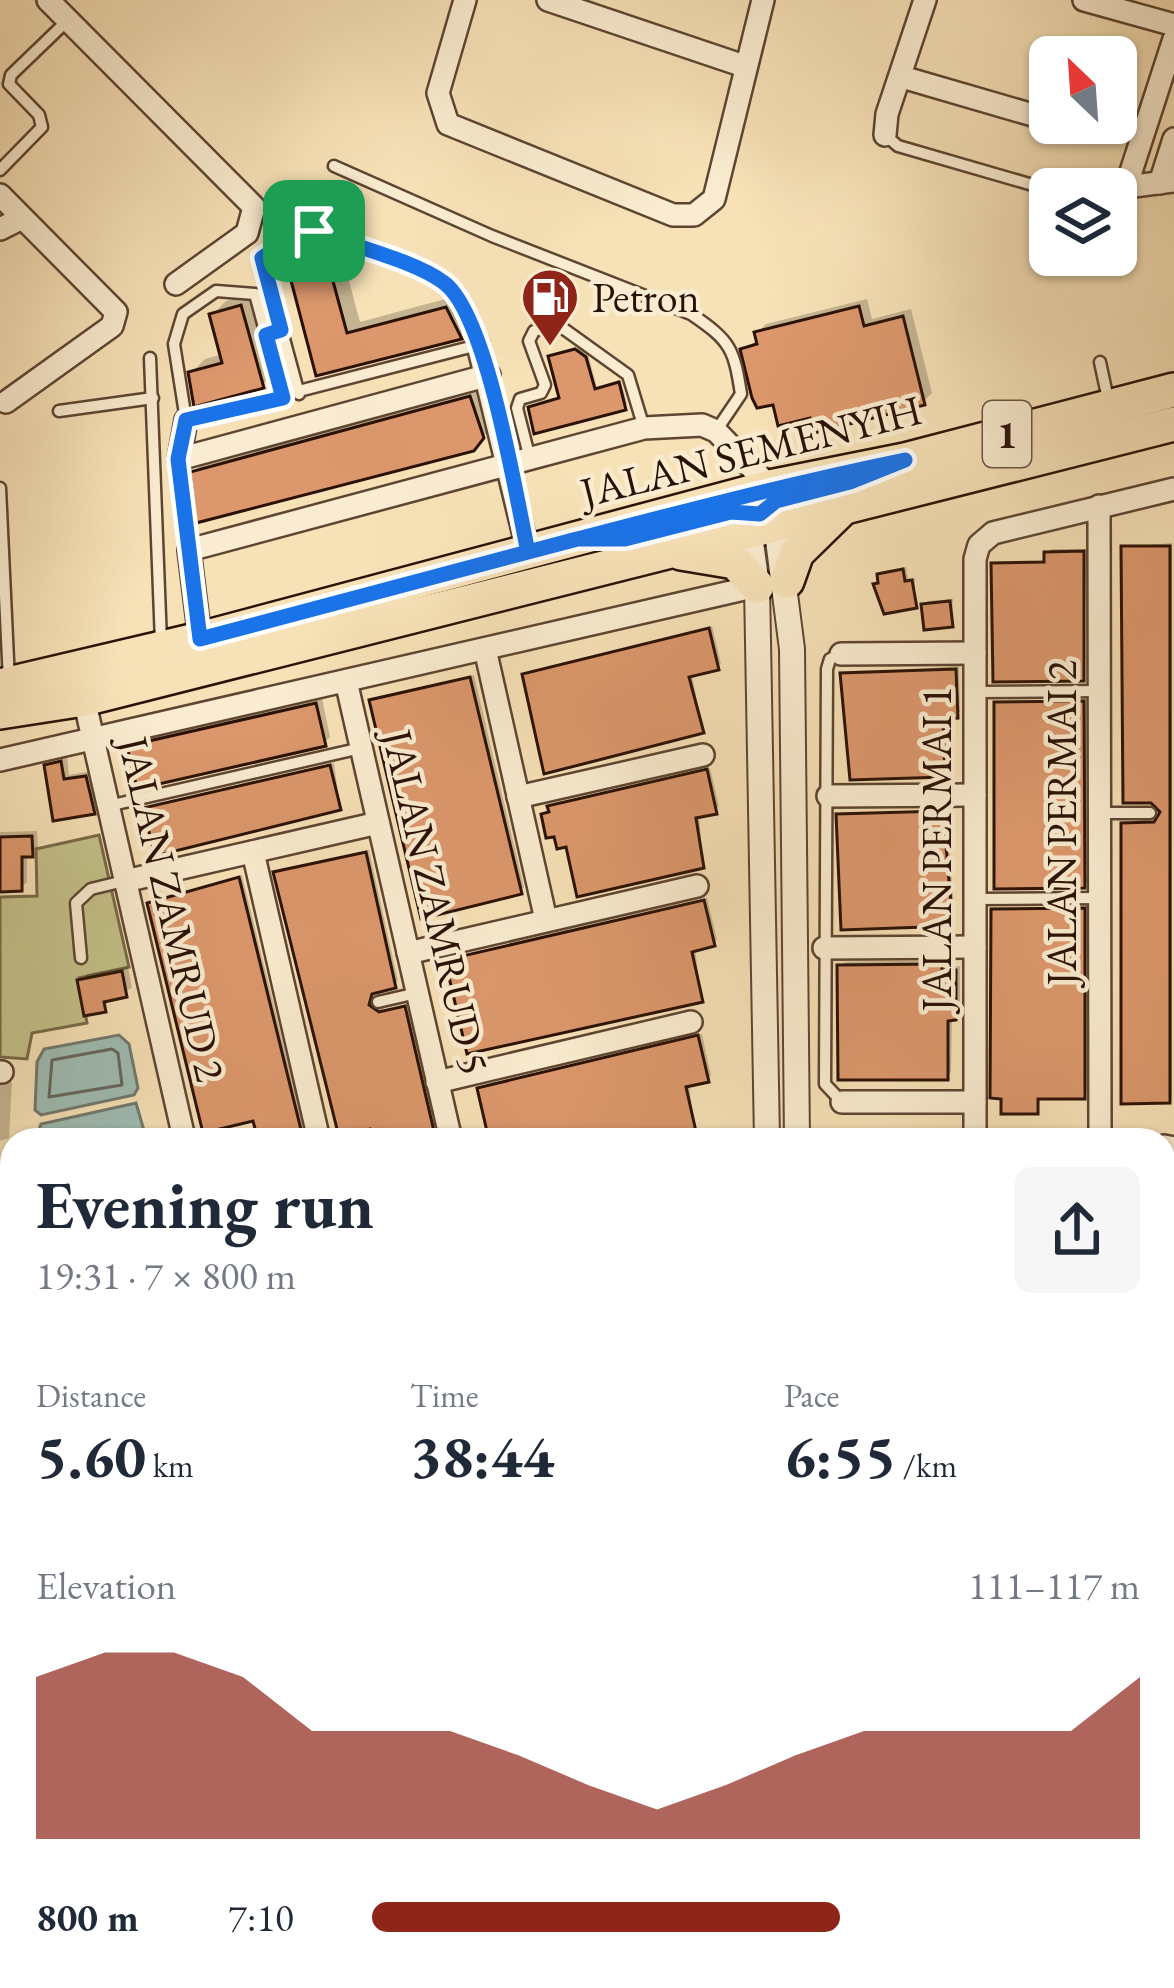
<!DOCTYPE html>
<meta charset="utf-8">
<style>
:root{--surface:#fff;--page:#f6f6f7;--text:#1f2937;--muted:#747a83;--accent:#8f2418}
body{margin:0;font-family:"EB Garamond",serif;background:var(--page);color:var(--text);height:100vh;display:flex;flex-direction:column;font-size:45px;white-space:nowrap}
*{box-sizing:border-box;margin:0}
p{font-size:39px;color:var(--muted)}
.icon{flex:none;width:66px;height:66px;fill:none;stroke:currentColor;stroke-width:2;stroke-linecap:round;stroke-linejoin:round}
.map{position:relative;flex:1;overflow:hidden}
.sheet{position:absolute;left:0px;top:1128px;width:1176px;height:861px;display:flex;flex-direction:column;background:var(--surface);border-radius:36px 36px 0 0;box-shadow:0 3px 9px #0004}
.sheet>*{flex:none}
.needle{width:78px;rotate:335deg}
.controls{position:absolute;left:1029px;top:36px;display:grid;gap:24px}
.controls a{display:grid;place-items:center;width:108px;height:108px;border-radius:18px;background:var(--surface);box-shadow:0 3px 9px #0004;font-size:60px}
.pin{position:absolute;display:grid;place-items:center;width:102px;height:102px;color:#fff;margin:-51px;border-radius:24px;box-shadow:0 6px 18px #0006}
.round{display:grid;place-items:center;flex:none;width:126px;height:126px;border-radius:18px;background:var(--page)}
.head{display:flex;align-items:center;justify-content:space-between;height:204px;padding:0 36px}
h1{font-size:66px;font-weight:700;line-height:90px}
.metrics{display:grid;grid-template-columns:repeat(3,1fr);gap:18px;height:204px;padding:12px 36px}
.metrics div{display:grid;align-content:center}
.metrics b{font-size:60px;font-weight:700}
.metrics small{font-size:33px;font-weight:400}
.metrics p{font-size:33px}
.chart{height:336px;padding:24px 36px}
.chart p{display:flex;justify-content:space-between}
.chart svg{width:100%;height:216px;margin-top:12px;fill:var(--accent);opacity:.7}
ul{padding:0 36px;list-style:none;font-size:39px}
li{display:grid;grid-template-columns:192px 144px 1fr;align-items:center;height:90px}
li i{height:30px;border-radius:15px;background:var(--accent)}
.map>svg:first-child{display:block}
.green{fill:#c4c189;stroke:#776947;stroke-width:3}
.water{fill:#9ebcb4;stroke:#70786e;stroke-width:3}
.shadow{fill:#0003}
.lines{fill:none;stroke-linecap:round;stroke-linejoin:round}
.shore{stroke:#64665c;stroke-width:3}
.stream{stroke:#70786e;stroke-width:4.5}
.building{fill:#dc976c;stroke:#2a1105;stroke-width:3}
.service-casing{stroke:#5d4532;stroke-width:15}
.minor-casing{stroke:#5d4532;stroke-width:26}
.tertiary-casing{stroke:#5d4532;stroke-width:28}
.primary-casing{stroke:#2a1105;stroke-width:38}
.service{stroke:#faecd0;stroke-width:10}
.minor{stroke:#faecd0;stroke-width:21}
.tertiary{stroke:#faecd0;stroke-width:24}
.primary{stroke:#f7e1b7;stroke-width:33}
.route-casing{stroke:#fff;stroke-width:24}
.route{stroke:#1a73e8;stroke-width:15}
.labels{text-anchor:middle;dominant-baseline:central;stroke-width:9;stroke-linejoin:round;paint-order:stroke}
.shield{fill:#faecd0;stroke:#685342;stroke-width:3}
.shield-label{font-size:39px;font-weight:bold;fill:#2a1105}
.poi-label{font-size:42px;fill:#2a1105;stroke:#faecd0;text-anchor:start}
.street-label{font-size:42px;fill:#2a1105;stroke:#faecd0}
</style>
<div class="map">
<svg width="1174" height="1988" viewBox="0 0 1174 1988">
<rect width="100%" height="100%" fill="#f7e1b7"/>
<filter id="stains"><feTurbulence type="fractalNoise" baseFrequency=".00167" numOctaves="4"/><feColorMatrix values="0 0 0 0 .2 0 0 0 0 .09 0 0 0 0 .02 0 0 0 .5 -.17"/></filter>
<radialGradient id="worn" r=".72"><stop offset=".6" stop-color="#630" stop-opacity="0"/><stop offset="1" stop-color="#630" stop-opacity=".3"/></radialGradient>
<polygon class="green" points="99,835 129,967 79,978 87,1023 32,1033 27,1059 0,1057 0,897 37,896 36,849"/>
<g class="water">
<polygon points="119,1035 129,1044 138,1088 134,1095 41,1115 35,1110 37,1062 44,1049"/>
<polygon points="136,1103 145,1134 139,1140 36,1138 41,1124"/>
</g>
<g class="shadow">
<polygon points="340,247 360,322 460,295 473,323 460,336 319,373 291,270 305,256"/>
<polygon points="254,293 276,372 262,385 191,373 205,359 223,354 212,315 226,301"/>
<polygon points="867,299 872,319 911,309 932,393 923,402 812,414 775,401 743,350 759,339 757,333 766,324"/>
<polygon points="579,348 588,354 597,388 621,381 627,404 531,408 562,397 551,357"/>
<polygon points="477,391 489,430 480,441 193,473 200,466"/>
<polygon points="1172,543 1172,1097 1169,1100 1124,824 1163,815 1124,547"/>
<polygon points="1051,549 1087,549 1083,678 994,564 1047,560"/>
<polygon points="906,567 908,579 915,578 915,606 881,580 884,571"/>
<polygon points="953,599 951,624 924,605 928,601"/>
<polygon points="712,626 721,664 692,674 702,731 525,675"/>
<polygon points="959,666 960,712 946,716 944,774 843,674"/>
<polygon points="474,675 524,887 520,891 372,701"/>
<polygon points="322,698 330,737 324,743 130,747 136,741"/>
<polygon points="1087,698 1087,882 1083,885 997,703"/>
<polygon points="67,757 69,775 92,771 100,805 93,812 47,766"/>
<polygon points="334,763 340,808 146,809 150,805"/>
<polygon points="710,768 719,807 699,814 703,866 568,843 544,815 554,803"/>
<polygon points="946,809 955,920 951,923 840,815"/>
<polygon points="37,831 38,847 27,854 27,882 21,888 0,889 0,832"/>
<polygon points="369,850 398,981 374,991 371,1001 384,1009 408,1004 441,1140 398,1140 277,873"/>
<polygon points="242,875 305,1132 284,1140 261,1140 255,1117 150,904"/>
<polygon points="707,898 717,940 695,948 701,999 448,961"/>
<polygon points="1087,905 1087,1092 1041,1096 1037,1111 994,910"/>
<polygon points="946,960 946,967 960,966 960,1013 952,1017 951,1072 947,1077 840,966 845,962"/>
<polygon points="128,967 132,988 110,997 104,1009 81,981 87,974"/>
<polygon points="702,1034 711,1076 689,1083 695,1133 666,1140 492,1140 484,1085"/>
<polygon points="12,1082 9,1138 0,1141 0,1083"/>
<polygon points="0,1209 12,1209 12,1254 0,1253"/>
<polygon points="0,1310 12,1310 12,1571 0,1570"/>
<polygon points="1164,1509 1174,1513 1174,1532 1164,1557"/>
<polygon points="1164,1630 1174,1634 1174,1676 1164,1697"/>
<polygon points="12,1746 12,1823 0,1826 0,1750"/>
<polygon points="1174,1839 1174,1880 1164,1884 1164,1842"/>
<polygon points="1164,1898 1167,1903 1174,1899 1174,1951 1164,1955"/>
<polygon points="62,1977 146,1977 148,1988 64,1988"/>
<polygon points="284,1977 308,1977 310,1988 269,1988 272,1980"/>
<polygon points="365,1977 501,1977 503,1988 367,1988"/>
<polygon points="892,1977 908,1977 907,1988 897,1988"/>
<polygon points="953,1977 1100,1977 1070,1988 939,1988"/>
<polygon points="792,1982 801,1988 766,1988"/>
</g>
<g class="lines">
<polygon class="shore" points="112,1049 118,1053 122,1085 49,1097 52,1060"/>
<polyline class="stream" points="0,1167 12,1167"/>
</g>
<g class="building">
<polygon points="327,259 347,333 446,307 462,339 316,376 288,269"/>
<polygon points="241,305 264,388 194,407 188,372 222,363 209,314"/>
<polygon points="859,306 864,326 903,316 925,405 814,433 810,418 778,426 773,405 757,408 752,398 740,349 757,344 754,332"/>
<polygon points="575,349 586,357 595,389 619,382 626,410 534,434 528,407 559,398 548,356"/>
<polygon points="470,396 484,438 474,451 196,523 190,472"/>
<polygon points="1121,546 1170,546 1170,1103 1121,1104 1121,823 1154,822 1160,812 1151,803 1123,803"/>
<polygon points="1084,551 1084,681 993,682 991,563 1044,562 1044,552"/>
<polygon points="903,569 905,581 912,580 917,608 884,614 873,584 878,583 877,574"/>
<polygon points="950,601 953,627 924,630 921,604"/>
<polygon points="709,628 719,670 689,677 704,733 544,774 522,674"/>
<polygon points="956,669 958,718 943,719 945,777 850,780 840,673"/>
<polygon points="470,677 522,894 421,919 369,700"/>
<polygon points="1084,701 1085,888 994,889 994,702"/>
<polygon points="316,703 326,746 137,789 127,746"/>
<polygon points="61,761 64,779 86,776 95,814 53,821 44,765"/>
<polygon points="330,765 341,810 155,856 143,808"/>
<polygon points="707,769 717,814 696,818 704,868 577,897 566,847 557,849 554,837 546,838 541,814 549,812 547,806"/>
<polygon points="943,811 953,926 841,930 836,814"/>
<polygon points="32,836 33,857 22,857 22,891 0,892 0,837"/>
<polygon points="366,852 396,988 372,994 369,1005 379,1012 405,1006 436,1140 372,1140 370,1129 339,1137 285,920 273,872"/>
<polygon points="239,877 303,1138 296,1140 258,1140 253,1121 203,1133 147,903"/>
<polygon points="704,900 715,946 692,952 703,1002 467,1054 445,960"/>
<polygon points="1085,908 1085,1099 1038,1099 1038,1114 1001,1114 1001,1099 990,1098 991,909"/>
<polygon points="942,964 942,970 956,970 956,1020 948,1021 948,1080 838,1080 837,965"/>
<polygon points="122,971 127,997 104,1002 106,1012 84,1016 77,980"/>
<polygon points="698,1035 709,1082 686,1087 697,1136 489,1140 477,1088"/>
</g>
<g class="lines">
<g class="service-casing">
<g id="service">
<polyline points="885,135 898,146 1050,190"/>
<path d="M334 166 492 236 691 314C731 341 734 349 741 394L716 431"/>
<polyline points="0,170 42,127 39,115 9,84 11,75 67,21"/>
<polyline points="150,358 161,642"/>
<polyline points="1100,362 1109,404"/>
<polyline points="283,398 255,294 216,291 183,314 174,344 186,420 478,345 444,282 314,231 294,237 262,258 299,394"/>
<polyline points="59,411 153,398"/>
<polyline points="179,459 189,550"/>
<polyline points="530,459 517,408 520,399 541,393 545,385 529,341 534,331 557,324 628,375 644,428"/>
<polyline points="0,488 9,681"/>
<polyline points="841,654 830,659 827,669 825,1084 842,1102"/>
<polyline points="975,692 1098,691"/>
<polyline points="108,806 361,748"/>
<polyline points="1100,813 1150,813"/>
<polyline points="975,899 1098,898"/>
<polyline points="81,958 76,903 91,889 124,881"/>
<polyline points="378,1002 417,993"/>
<polyline points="1164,1627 1174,1631"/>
<polyline points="1164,1740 1166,1741"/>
<polyline points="0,1743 12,1740"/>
<polyline points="0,1851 12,1856"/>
<polyline points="1164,1895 1174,1892"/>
<polyline points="45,1977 47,1988"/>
<polyline points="140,1977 142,1988"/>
<polyline points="811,1977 814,1988"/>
<polyline points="1116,1977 1119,1988"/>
<polyline points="750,1988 785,1977"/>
<polyline points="912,1988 941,1977"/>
</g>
</g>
<g class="minor-casing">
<g id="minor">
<polyline points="48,0 254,207 247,233 176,284"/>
<polyline points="465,0 438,93 448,124 673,215 694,215 714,199 763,0"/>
<polyline points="548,0 744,66"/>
<polyline points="1084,0 1174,25"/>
<polyline points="1174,39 1126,187 1174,181"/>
<polyline points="902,77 1050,120"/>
<polyline points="885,135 887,114 925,0"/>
<polyline points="1160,183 1174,139"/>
<polyline points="0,195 116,312 112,326 6,402"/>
<polyline points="0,229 22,218"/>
<polyline points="478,345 528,552"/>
<polyline points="186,420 179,459 489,375"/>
<polyline points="1099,506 1100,1140"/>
<polyline points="200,639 189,550 644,428 702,425 716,431 770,487"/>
<polyline points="485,649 546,920"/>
<polyline points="841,654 975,653"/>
<polyline points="346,681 451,1140"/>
<polyline points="84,699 184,1138"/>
<polyline points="0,760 757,586"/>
<polyline points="828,796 975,795"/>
<polyline points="518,797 703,755"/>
<polyline points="253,852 319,1140"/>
<polyline points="125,881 378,823"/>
<polyline points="824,948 975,947"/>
<polyline points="408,953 697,886"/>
<polyline points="0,1072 2,1072"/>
<polyline points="437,1082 691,1022"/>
<polyline points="842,1102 975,1102"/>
<polyline points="975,1140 975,559 979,545 993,533 1174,489"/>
<polyline points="1164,1146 1174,1148"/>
<polyline points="0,1286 12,1286"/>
<polyline points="1164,1587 1174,1591"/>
<polyline points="0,1701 12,1698"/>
<polyline points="1164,1815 1174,1812"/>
<polyline points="175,1977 177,1988"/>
<polyline points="525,1977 527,1988"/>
<polyline points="836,1977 839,1988"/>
<polyline points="647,1988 681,1977"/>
<polyline points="1135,1988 1174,1975"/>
</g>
</g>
<g class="tertiary-casing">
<g id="tertiary">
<polyline points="776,524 792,649 797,1140"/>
<polyline points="749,528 757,586 767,1140"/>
<polyline points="568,1977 571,1988"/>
<polyline points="600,1977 603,1988"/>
</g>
</g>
<g class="primary-casing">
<g id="primary">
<polyline points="681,553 735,562 757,586"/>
<polyline points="787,581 797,553 844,507"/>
<polyline points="0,686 200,639 770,487 905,460 1174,390"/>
<polyline points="0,712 84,699 1174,424"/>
</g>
</g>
<use href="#service" class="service"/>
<use href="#minor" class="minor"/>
<use href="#tertiary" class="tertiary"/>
<use href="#primary" class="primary"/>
</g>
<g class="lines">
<g class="route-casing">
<path id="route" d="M314 231 293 237 262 258 281 330 266 335 283 398 186 420 178 459 200 639 528 552C654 519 778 486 905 460L850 482 776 501 760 514 731 512 625 539H577L528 552C516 497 487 312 443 282 413 260 351 246 314 231"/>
</g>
<use href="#route" class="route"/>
</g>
<defs>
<g id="fuel-pin" transform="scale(3)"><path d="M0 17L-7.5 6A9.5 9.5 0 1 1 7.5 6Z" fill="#8f2418" stroke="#faecd0"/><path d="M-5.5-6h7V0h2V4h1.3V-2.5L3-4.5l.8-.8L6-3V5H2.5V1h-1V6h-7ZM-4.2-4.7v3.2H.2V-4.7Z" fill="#fff"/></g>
</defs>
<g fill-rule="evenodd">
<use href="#fuel-pin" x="550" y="297"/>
</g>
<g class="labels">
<rect class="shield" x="983" y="401" width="48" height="66" rx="9"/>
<g class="shield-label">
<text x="1007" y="434">1</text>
</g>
<g class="poi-label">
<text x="592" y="297">Petron</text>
</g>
<g class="street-label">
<text transform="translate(751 451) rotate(-14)">JALAN SEMENYIH</text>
<text transform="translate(1061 823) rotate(-90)">JALAN PERMAI 2</text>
<text transform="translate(936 849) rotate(-90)">JALAN PERMAI 1</text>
<text transform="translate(436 902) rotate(77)">JALAN ZAMRUD 5</text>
<text transform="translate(172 909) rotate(77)">JALAN ZAMRUD 2</text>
</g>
</g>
<rect width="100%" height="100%" filter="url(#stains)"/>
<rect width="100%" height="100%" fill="url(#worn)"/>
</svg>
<div class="controls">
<a><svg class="needle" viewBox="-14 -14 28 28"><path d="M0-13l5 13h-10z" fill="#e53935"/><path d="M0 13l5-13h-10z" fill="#747a83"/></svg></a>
<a><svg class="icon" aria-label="layers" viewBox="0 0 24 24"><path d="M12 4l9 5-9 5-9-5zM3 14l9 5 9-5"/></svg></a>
</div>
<div class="pin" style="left:314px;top:231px;background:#1e9e55"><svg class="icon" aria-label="arrive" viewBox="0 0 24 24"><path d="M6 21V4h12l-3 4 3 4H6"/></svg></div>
<section class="sheet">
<div class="head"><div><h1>Evening run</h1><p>19:31 · 7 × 800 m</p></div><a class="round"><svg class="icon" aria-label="share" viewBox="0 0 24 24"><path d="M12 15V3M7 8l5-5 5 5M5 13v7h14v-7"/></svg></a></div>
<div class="metrics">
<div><p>Distance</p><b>5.60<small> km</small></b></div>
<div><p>Time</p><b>38:44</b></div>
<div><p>Pace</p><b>6:55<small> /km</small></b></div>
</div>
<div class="chart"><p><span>Elevation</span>111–117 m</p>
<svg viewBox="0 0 160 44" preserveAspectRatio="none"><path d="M0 44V11L10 6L20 6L30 11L40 22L50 22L60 22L70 27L80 33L90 38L100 33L110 27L120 22L130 22L140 22L150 22L160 11V44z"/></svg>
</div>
<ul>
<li><b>800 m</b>7:10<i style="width:61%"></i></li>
</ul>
</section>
</div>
